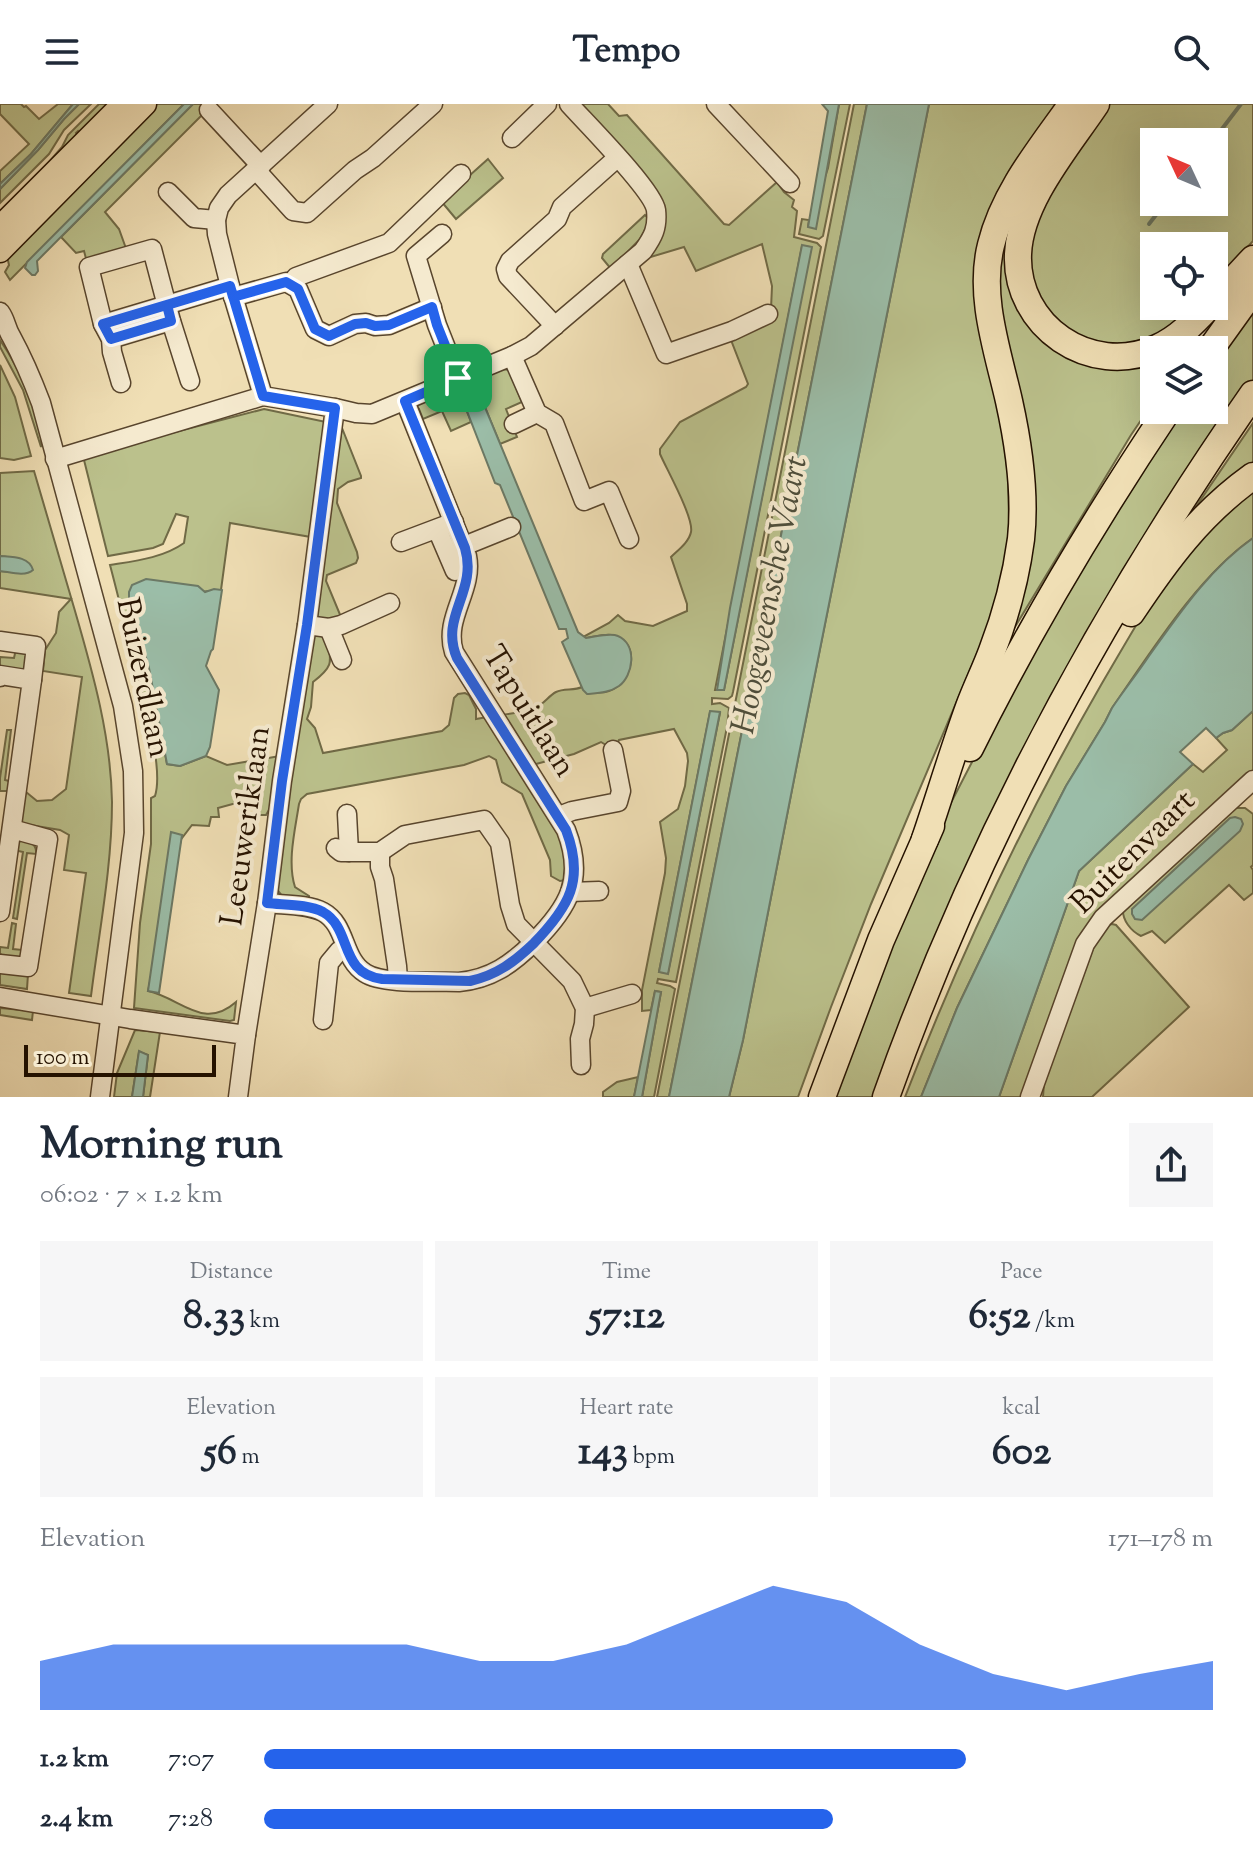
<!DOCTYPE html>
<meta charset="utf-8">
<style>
:root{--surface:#fff;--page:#f6f6f7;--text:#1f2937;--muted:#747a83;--accent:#2563eb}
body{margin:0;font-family:"Sorts Mill Goudy",serif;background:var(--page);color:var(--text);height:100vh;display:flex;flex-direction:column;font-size:30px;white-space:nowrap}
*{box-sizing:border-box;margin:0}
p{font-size:26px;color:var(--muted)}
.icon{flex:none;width:44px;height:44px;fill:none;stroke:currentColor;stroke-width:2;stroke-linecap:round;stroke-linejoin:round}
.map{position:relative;height:993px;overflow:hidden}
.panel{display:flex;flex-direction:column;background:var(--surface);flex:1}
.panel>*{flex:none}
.needle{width:52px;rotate:314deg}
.controls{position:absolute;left:1140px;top:24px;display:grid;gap:16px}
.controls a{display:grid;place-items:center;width:88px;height:88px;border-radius:0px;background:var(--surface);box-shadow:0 8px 32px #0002;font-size:40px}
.scale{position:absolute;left:24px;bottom:20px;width:192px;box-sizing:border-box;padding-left:8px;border:4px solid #251200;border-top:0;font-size:22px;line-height:28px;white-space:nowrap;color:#251200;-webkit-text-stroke:6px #f5eacf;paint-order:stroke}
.pin{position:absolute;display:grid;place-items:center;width:68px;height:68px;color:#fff;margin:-34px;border-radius:16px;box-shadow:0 4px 12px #0006}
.round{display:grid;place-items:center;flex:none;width:84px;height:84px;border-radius:0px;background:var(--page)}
.headline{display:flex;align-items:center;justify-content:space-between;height:136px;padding:0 40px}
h1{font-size:44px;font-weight:800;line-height:60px}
.metrics{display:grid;grid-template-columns:repeat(3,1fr);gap:12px;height:136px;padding:8px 40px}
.metrics div{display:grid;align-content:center;border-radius:0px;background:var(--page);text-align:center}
.metrics b{font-size:40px;font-weight:800}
.metrics small{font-size:22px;font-weight:400}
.metrics p{font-size:22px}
.chart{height:224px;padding:16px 40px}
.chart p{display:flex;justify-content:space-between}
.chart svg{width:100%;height:144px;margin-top:8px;fill:var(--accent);opacity:.7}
ul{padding:0 40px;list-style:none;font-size:26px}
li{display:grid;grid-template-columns:128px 96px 1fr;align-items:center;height:60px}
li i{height:20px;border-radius:10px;background:var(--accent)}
header{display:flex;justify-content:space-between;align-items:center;height:104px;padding:0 40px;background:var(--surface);font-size:36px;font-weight:800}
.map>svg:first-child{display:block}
.green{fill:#bbc18c;stroke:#706a46;stroke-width:2;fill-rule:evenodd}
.water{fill:#9bbda8;stroke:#6c7965;stroke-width:2}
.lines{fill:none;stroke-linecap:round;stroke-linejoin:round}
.stream{stroke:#6c7965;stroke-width:4}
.minor-casing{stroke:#58452d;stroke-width:21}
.major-casing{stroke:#251200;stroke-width:25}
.highway-casing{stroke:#251200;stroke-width:29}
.minor{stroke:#f5eacf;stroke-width:18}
.major{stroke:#f0dfb5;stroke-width:22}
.highway{stroke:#f0dfb5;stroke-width:26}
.route-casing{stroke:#fff;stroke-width:16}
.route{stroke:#2563eb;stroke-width:10}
.labels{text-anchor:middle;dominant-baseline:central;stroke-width:8;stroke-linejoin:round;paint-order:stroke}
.street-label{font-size:32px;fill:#251200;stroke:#f5eacf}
.water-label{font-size:34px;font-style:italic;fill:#4e4e3b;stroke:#f5eacf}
</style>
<header><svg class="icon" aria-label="menu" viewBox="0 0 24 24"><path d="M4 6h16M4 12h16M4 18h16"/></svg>Tempo<svg class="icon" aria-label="search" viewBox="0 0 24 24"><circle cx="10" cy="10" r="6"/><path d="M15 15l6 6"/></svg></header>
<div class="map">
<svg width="1253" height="993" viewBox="0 0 1253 993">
<rect width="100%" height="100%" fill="#f0dfb5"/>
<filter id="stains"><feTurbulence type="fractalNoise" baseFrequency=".0025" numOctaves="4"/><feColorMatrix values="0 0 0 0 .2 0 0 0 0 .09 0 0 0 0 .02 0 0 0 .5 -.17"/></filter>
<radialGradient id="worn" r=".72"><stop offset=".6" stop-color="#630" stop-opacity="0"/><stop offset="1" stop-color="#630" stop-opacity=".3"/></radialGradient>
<g class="green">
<polygon points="0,0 21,0 24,3 26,2 39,15 58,0 73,0 31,50 0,80 0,67 29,40 0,10"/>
<polygon points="79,0 91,0 64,26 49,50 0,99 0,85 38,46 64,15"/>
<polygon points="99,0 113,0 80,30 78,27 76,29 78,32 43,65 62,43 68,31"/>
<polygon points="151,0 184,0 10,176 5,168 9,161 7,152"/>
<polygon points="193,0 213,0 105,108 119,125 128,150 88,162 84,147 76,149 61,133"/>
<path d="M577 0H608L619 12 627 11 724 120 729 121 777 78 784 88 794 96 792 103 797 107 794 133 817 139 821 143 733 588 732 592 728 595 712 594V600L720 599 729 604 727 623 676 878 658 875 657 879 670 882 675 885 654 993H642L661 888 655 887 651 906 642 907V886L665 769 666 754 660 718 678 705 685 682 688 657 687 649 674 625 619 636 617 640 606 641 601 638 574 650 532 661 501 611C514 609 528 608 540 601 546 597 550 591 556 588 564 584 574 587 582 583L584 586C592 588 600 590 609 587 634 579 642 535 611 531 604 530 593 533 586 534L583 533 609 519 618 511 625 517 653 522 687 507V500L671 453C678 446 689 438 691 428 694 414 667 366 660 350V345L680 318 746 283 748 280 731 236 773 217 771 205 772 182 762 140 696 167 684 143 644 155 661 101ZM802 142 811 143 724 586H715ZM710 608 720 609 668 869 659 868Z"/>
<polygon points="839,0 850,0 823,132 819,135 799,130 802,115 809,116 808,123 828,64"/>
<polygon points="854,0 867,0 669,993 657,993"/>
<polygon points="929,0 1061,0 986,126 1002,323 1008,371 1009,422 1005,463 990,519 871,800 831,903 798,993 729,993 743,936 798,655"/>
<path d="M1109 0H1253V137L1214 180V142H1154V202H1192C1181 213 1169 226 1154 232 1129 242 1094 243 1071 228 1064 224 1059 216 1053 211 1037 196 1028 172 1030 150 1035 93 1078 46 1109 0ZM1154 38H1214V98H1154Z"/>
<polygon points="488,55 503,74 456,115 441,97"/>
<polygon points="1018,110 1030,218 1154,254 1154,297 1131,331 998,551 1022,472 993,188 1002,134"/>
<polygon points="645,111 650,116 640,135 611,165 602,154 603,150"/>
<polygon points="1253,201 1253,278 1150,427 877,993 831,993 941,718 1032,542 1178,306 1214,306 1214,254"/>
<path d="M0 236C16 259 45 315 41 343L23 286 0 243Z"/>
<polygon points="0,261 15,293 31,352 14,356 0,354"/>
<polygon points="503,265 509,266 522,298 506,305 517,333 500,340 482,296 465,302 471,318 451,327 442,307 423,315 419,305 416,306 419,298"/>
<path d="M264 305 326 318 311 433 230 419 221 486 129 495 149 564 167 660 180 662 206 652 227 661 280 652 273 699 266 711H257L251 695 218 704 219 713H211L209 722 192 721 182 734V731L148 887C181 894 203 927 236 898L234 916 230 917 134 904 140 819 151 740V694L155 692C164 664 143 594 136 564 127 529 119 495 110 461 135 457 163 454 184 439L188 413 176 410 163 440 153 444 108 452 83 352Z"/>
<polygon points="1253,319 1253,364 1176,432"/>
<polygon points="342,324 361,372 361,374 348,378 338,385 337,399 357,448 358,454 356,459 327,471 326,477 341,513 329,517 314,515 329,404"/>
<path d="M34 367C48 414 61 460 75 507 93 569 111 633 112 698 112 763 99 828 91 892L69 889 86 769 64 766 69 731 60 726 18 719 26 688 37 697 52 696 66 685 82 573 43 567 45 546 56 529 59 508 71 495 0 484V467L22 469 20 455 0 452V369Z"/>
<path d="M1253 386V434C1197 473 1151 548 1112 604L1105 618 1066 682 1028 756 957 904 921 993H905C960 851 1025 713 1101 581 1129 534 1155 485 1190 443 1208 422 1232 404 1253 386Z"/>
<path d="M312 528 327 532C331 558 335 561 313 578L311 603 307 615 315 624 323 649 442 627 449 621 454 594 458 590 465 589 469 591 476 605V615L487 613 551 712 564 743 566 776 560 777 551 772 550 756 522 690 502 678 496 656 489 652 464 661 307 690 301 695 299 700C295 726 287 758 295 783L309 792V797L283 793 276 784Z"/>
<polygon points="16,545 27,547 26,564 20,566 0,563 0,553 14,554"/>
<polygon points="1253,607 1253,668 1105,804 1027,993 999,993 1079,767 1193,660 1203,668 1227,646 1216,634 1223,629 1232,626"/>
<polygon points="7,626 11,626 5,676 13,678 8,687 0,687 0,674"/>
<path d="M1234 704H1245L1253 710V761L1251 763 1253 766V789L1244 796 1229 781 1165 839 1152 827 1141 832C1131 827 1122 816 1123 805Z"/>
<path d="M24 735C31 738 37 741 36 750L27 749 17 815 13 814 23 748 14 746 16 740Z"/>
<polygon points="12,819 16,820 13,845 23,846 20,854 3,854 0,849 0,843 8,844"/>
<polygon points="1112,820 1116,821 1189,903 1092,993 1043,993 1044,979 1098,831 1105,822"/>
<polygon points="0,867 28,870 27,885 0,881"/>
<polygon points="0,904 33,907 32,916 0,911"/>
<polygon points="135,926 160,928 150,993 143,993 148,951 139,948 132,993 114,993 117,969"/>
<polygon points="638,973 634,993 603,993 603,988 617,978"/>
</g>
<g class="water">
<polygon points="73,0 79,0 64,15 38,46 0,85 0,80 31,50"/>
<polygon points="184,0 193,0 37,157 38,167 35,171 32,171 25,164 27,158"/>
<polygon points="822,0 839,0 816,125 808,123 828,7"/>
<polygon points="867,0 929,0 798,655 743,936 729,993 669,993"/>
<polygon points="802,141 812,143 724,586 717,586 730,504"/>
<path d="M482 296 578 528 586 534C595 533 610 528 618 532 638 541 633 572 619 582 609 589 598 589 587 590L583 586 562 538 568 534 566 525H559L500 381 495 379 465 302Z"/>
<path d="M1253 434V607L1232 626 1223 629 1216 634 1206 624 1180 648 1193 660 1079 767 999 993H921L957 904 1028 756 1066 682 1105 618 1112 604C1124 586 1137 570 1149 552 1179 510 1210 464 1253 434Z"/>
<path d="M0 452C12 453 29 452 33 466 25 473 10 468 0 467Z"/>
<polygon points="146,475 198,482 205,488 214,485 222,486 213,545 211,547 206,562 219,586 210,643 206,652 180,662 167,660 149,564 129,495 129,488 132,481"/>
<polygon points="710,607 720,608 668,870 659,868"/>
<polygon points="1235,713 1241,715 1243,720 1240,727 1142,816 1135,815 1132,810 1132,805 1230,714"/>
<polygon points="171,728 182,731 159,889 148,887"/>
<polygon points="655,887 661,888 642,993 634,993"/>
<polygon points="139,947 148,951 143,993 132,993"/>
</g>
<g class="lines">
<g class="stream">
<polyline points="1212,38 1241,0"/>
<polyline points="1149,120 1166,98"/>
</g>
<g class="minor-casing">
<g id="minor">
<polyline points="716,0 790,79"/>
<polyline points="209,6 261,62"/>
<polyline points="512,34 547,0"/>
<polyline points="256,66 293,107 307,109 355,66 373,54 433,0"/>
<polyline points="168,88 194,114 216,116"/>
<polyline points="442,130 416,152 437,221 458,274"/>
<polyline points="628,160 666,250 732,227 768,210"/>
<polyline points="291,180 296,173 389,139 461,70"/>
<polyline points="233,193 286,178 298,185 315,225 329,232 355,220 366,219 375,222 389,221 432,203"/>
<path d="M0 208C6 216 6 224 11 232 23 254 32 275 41 299L123 602 133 667 134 729 100 993"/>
<polyline points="103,220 230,182"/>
<polyline points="555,222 508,172 506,165 510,157 557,115 562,103 617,54"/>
<polyline points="111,235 171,217"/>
<polyline points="512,252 537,309 554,319 584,397 609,387 629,435"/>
<polyline points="121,279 112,248 111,235 103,220 89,163 152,145 171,217 190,277"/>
<polyline points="263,292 230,182 217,130 216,116 219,104 228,91 328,0"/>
<path d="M335 304 356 309 372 310 512 252 531 242 643 147C653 133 658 124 656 106 653 86 586 19 569 0"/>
<polyline points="514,320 537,309"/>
<polyline points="55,355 263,292 335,304 307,521 282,677 267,799 246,931"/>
<polyline points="437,425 455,467"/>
<polyline points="401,438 454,418"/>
<polyline points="464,442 511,423"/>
<polyline points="307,521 329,524 341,521 390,499"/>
<polyline points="329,524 342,556"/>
<polyline points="0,537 36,542 32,576"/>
<polyline points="0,573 0,571 32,576 0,808"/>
<polyline points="347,710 349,748"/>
<polyline points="559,712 572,707 618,698 621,687 613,646"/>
<polyline points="336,744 341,748 380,748 405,731 484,716 500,739 510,801 516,820 572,877 585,904 584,920 580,935 581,961"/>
<polyline points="380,748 380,763 384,775 397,862 398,876"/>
<polyline points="570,788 599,787"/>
<path d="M267 799C284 801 308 800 323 808 347 821 342 855 365 869 383 881 436 877 459 878 491 875 512 860 534 838 569 803 585 775 566 726L454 548C443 514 474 486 467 452L405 297"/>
<polyline points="0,860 28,863 48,735 12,725"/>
<polyline points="0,893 130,915 246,931 238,993"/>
<polyline points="585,904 632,890"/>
<polyline points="323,916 329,859 339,847 346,844"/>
<polyline points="1030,993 1085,840 1103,814 1253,676"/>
</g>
</g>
<g class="major-casing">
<g id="major">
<polyline points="0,123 123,0"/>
<polyline points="0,147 145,0"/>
</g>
</g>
<g class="highway-casing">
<g id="highway">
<path d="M1096 0C1068 42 1020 97 1018 150 1015 222 1090 274 1157 244 1178 235 1194 218 1209 202"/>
<polyline points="1214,197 1253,155"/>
<polyline points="1210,246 1253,186"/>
<path d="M1131 509C1167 455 1200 410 1253 372"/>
<path d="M970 644C1028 527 1095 415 1168 306"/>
<path d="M925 735C940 691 953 647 969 603 976 584 985 566 992 547 1006 511 1016 473 1021 435 1026 389 1019 342 1009 297 998 248 978 192 991 141 1004 88 1041 44 1072 0"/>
<polyline points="822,993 881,836 931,722"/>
<path d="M886 993C975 742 1101 508 1253 290"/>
</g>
</g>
<use href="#minor" class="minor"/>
<use href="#major" class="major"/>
<use href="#highway" class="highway"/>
</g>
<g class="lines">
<g class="route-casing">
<path id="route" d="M458 274 437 221 432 203 389 221 375 222 366 219 355 220 329 232 315 225 298 185 286 178 233 193 230 182 167 201 171 217 111 235 103 220 230 182 263 292 335 304 307 521 282 677 267 799C284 801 308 800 323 808 353 825 338 869 382 875L470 877C497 871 514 858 534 839 569 803 585 776 566 726L457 554C439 512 478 488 465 444L405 297 458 274"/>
</g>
<use href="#route" class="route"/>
</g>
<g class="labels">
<g class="street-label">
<text transform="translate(142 574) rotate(78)">Buizerdlaan</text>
<text transform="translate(528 608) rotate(58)">Tapuitlaan</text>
<text transform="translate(247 722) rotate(-82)">Leeuweriklaan</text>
<text transform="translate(1134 749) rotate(-45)">Buitenvaart</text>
</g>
<g class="water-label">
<text transform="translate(771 491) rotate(-79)">Hoogeveensche Vaart</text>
</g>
</g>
<rect width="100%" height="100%" filter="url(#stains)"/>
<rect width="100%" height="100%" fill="url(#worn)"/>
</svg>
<div class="controls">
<a><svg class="needle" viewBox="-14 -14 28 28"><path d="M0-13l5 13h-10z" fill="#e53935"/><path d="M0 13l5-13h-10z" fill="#747a83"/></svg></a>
<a><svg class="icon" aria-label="locate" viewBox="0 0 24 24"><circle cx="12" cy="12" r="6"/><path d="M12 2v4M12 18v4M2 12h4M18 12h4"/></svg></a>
<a><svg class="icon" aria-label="layers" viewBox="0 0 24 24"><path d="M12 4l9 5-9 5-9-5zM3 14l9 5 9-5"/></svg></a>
</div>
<div class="scale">100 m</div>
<div class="pin" style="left:458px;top:274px;background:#1e9e55"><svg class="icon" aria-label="arrive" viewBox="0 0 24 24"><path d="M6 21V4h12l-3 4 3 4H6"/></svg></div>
</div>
<section class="panel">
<div class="headline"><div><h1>Morning run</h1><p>06:02 · 7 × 1.2 km</p></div><a class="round"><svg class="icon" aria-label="share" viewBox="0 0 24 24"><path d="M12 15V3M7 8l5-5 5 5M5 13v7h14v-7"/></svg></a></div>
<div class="metrics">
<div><p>Distance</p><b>8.33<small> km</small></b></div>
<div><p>Time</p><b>57:12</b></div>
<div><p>Pace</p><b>6:52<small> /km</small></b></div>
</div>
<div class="metrics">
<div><p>Elevation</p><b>56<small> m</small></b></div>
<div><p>Heart rate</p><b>143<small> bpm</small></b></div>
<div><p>kcal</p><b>602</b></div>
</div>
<div class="chart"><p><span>Elevation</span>171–178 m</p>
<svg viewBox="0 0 160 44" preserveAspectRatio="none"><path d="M0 44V29L10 24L20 24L30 24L40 24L50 24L60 29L70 29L80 24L90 15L100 6L110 11L120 24L130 33L140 38L150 33L160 29V44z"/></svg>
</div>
<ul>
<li><b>1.2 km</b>7:07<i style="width:74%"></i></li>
<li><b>2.4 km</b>7:28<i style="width:60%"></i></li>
</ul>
</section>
